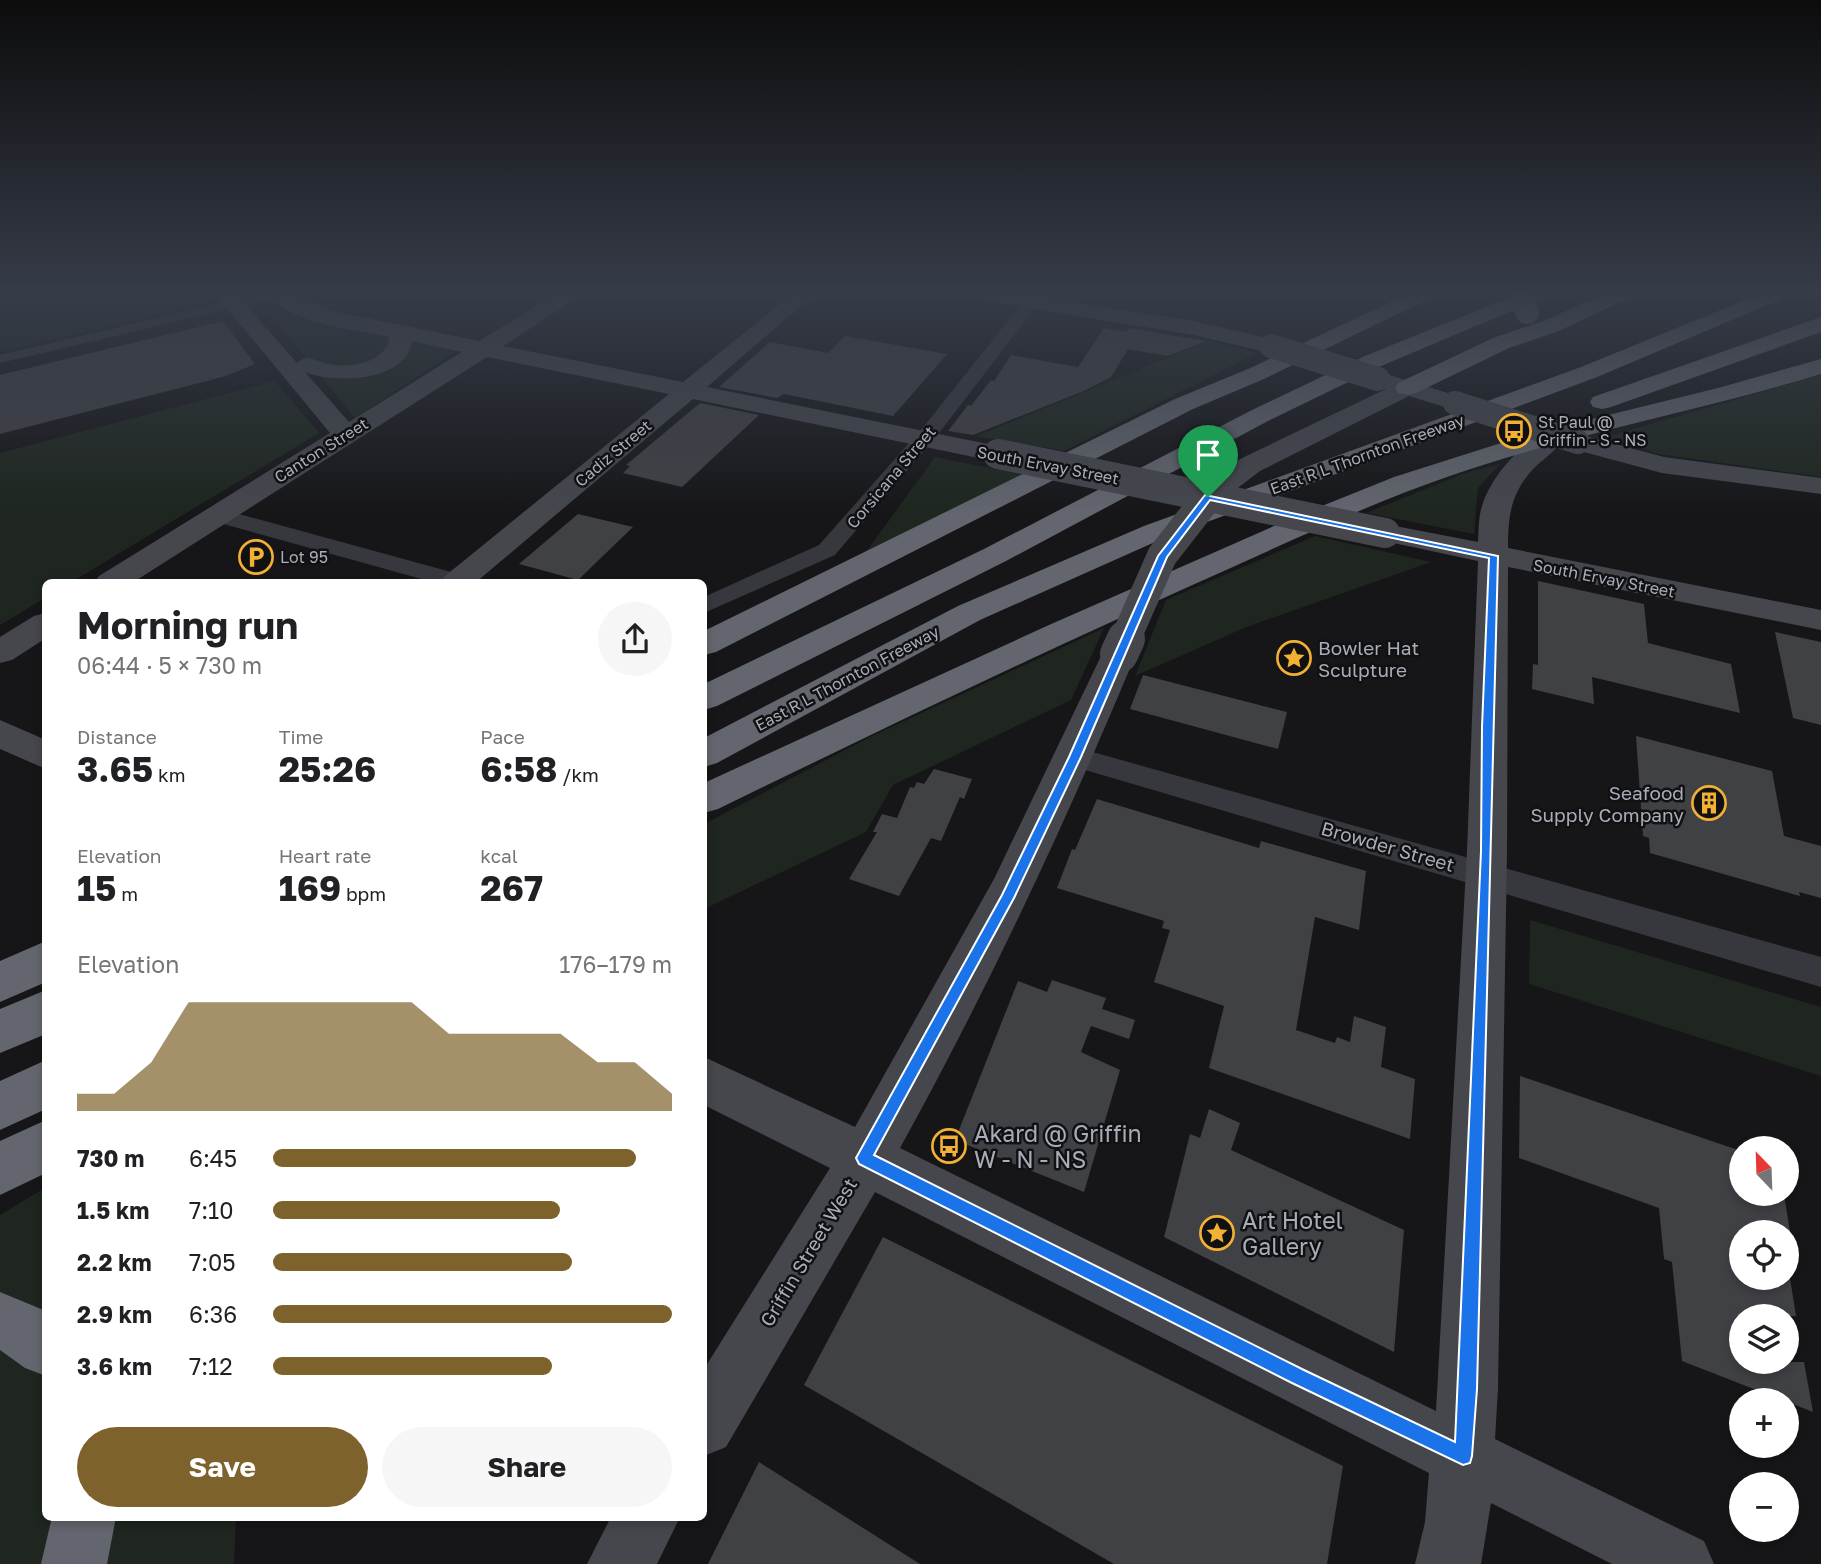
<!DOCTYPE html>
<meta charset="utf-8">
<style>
:root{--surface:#fff;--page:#f6f6f6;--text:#202124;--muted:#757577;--accent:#7e622b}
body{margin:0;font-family:"Golos Text",sans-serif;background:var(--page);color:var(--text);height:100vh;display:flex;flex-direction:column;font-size:26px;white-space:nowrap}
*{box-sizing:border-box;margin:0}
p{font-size:23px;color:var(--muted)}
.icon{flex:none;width:38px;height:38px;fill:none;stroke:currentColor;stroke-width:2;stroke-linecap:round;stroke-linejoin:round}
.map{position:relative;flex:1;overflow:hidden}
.side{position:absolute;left:42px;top:579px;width:665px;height:942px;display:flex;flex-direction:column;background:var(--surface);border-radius:10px;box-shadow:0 4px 10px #0003}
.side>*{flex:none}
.needle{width:46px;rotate:337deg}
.fabs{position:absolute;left:1729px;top:1136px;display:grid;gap:14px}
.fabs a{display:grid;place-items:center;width:70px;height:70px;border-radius:50%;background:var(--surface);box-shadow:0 4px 10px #0003;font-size:35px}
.pin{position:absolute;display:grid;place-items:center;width:60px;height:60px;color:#fff;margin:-72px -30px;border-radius:50% 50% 50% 0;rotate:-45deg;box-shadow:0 0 7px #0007}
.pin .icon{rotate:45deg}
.round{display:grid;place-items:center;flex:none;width:74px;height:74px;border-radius:37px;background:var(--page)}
.headline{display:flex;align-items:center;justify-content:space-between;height:119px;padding:0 35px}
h1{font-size:38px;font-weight:700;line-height:52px}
.figures{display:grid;grid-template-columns:repeat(3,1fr);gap:10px;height:119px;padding:7px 35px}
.figures div{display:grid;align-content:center}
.figures b{font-size:35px;font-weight:700}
.figures small{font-size:19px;font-weight:400}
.figures p{font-size:19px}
.chart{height:196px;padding:14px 35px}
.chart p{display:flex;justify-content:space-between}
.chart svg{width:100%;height:126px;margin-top:7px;fill:var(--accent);opacity:.7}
.action{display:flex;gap:14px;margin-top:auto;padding:14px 35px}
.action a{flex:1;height:80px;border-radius:42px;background:var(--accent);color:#fff;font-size:28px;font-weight:700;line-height:80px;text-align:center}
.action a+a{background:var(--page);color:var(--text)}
ul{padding:0 35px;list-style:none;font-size:23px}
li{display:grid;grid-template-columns:112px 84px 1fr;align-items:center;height:52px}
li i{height:18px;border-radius:9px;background:var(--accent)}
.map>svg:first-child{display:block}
.green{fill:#1e261f}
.building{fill:#404145}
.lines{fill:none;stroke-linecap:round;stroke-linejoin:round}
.pedestrian{fill:#37383d;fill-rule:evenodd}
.minor{fill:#37383d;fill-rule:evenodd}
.secondary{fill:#45474d;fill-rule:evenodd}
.motorway{fill:#63666e;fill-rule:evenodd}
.secondary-bridge-far2{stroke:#45474d;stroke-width:24}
.secondary-bridge-far1{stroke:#45474d;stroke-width:30}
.secondary-bridge{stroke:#45474d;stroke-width:38}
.motorway-bridge{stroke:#63666e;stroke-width:24}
.route{fill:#1a73e8;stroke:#fff;stroke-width:2;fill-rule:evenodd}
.labels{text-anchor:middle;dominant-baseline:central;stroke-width:5;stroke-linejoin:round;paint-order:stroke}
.far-poi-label{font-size:16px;fill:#a8adb8;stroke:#111113;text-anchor:start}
.far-street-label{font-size:16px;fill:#a8adb8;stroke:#111113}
.poi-label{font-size:19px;fill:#a8adb8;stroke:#111113;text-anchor:start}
.street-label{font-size:19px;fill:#a8adb8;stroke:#111113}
.near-poi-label{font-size:23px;fill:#a8adb8;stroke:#111113;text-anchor:start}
</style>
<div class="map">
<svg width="1821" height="1564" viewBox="0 0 1821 1564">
<rect width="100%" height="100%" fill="#161618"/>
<g class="green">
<polygon points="0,296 201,296 207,304 0,352"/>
<polygon points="265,307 458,350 355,418"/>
<polygon points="1209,341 1257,353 1064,451 976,436"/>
<polygon points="1821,375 1821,477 1658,454 1606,437"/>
<polygon points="275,381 319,433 70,583 46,583 45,598 0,625 0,453"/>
<polygon points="935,457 1024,475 866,552"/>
<polygon points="1500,464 1478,488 1474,534 1366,513 1465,473"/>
<polygon points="1315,536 1431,562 1244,628 1135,676 1166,600"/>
<polygon points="1104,628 1071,700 893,785 866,832 704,909 704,824 870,737"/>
<polygon points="1530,920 1821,1007 1821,1076 1529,984"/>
<polygon points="45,1188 46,1517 236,1517 234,1564 0,1564 0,1215"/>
</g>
<g class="building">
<polygon points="223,321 255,364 226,376 0,434 0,375"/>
<polygon points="1104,328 1127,332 1129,328 1206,341 1168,356 1128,349 1111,377 1086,390 973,435 948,431 968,405 971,406 991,380 994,381 1011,355 1078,367"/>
<polygon points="845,336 947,354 893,416 784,394 777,398 719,387 770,342 828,353"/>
<polygon points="700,403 759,415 682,487 623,473 630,466 626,465"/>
<polygon points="578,514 633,527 578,580 519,564"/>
<polygon points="1538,581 1644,604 1648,643 1731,664 1740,713 1592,677 1594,704 1532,689 1533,664 1538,665"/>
<polygon points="1775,632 1821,642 1821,725 1793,718"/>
<polygon points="1143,675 1287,712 1278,749 1130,709"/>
<polygon points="1636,736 1772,771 1784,836 1821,846 1821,898 1799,892 1800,896 1650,853 1649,838 1643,836"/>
<polygon points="934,769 972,779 964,799 960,797 941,841 931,838 899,896 849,879 877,832 873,832 882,814 897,818 910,787 914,788 917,782 924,784"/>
<polygon points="1097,799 1259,848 1261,841 1366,871 1359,930 1315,917 1296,1030 1335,1043 1337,1037 1350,1042 1354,1016 1386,1027 1381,1067 1415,1079 1410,1139 1209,1068 1224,1006 1154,982 1170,930 1162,928 1164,921 1057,888 1072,849 1075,850"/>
<polygon points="1052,980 1106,998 1102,1009 1135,1020 1129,1039 1091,1026 1081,1052 1120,1070 1084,1192 955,1140 1018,981 1047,992"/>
<polygon points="1520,1076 1741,1151 1741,1194 1784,1194 1790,1232 1741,1232 1741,1278 1790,1278 1796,1316 1741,1316 1741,1362 1804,1362 1813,1412 1682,1361 1672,1262 1664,1259 1659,1208 1519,1158"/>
<polygon points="1209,1109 1240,1123 1231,1150 1404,1230 1394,1352 1164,1237 1190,1134 1200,1138"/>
<polygon points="883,1237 1343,1466 1327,1564 1114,1564 804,1385"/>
<polygon points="759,1462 920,1564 708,1564"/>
</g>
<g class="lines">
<polygon class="pedestrian" points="234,300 240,304 238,307 0,363 0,355"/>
<g class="minor">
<polygon points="249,296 277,296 275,299 234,309 226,304 228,300"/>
<polygon points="1028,296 1044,296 939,433 835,555 704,613 704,597 819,545 925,425"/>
<polygon points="217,508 473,578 476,583 436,583 209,520 206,515 209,510"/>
<polygon points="1075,747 1821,957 1821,987 1065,764 1060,757 1065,750"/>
</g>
<g class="secondary">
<path d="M217 296H238L297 363C301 360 301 359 307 358 314 358 322 363 329 364 352 368 385 363 390 337 361 331 285 322 270 296H294L332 311 479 341 553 296H577L574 300 503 346 683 382 790 296H812L707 387 998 446 1007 448 1011 454 1007 460 998 462 693 399 475 583H440L445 576 669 394 487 357 132 583H94L99 576 330 433ZM412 341 462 352 349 422 305 372C335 384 406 382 412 341Z"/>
<polygon points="982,296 1031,296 1194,321 1279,341 1282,346 1279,351 1271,353 1194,335 993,302 986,300"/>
<polygon points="1383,373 1464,398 1467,403 1464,408 1455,410 1409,396 1260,471 1218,503 1208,505 1198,503 1194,497 1240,459 1386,389 1374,385 1371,380 1374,375"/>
<polygon points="1578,434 1664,457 1821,478 1821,494 1662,473 1569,448 1565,442 1569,436"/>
<path d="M1547 435 1556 437 1560 443C1554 452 1544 459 1536 466 1511 491 1508 515 1508 548L1821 610V630L1508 567 1507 851 1498 1389 1495 1439 1704 1541 1714 1564H1612L1491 1503 1481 1564H1415L1425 1522 1429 1473 875 1192 726 1447 704 1456V1369L830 1168 704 1105V1057L855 1127 994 879 1102 654 1107 646 1119 643 1131 646 1136 654C1066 822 988 989 900 1148L1436 1411 1467 851 1478 561 1375 539 1370 533 1375 527 1385 524 1478 542C1479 529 1478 516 1483 503 1492 477 1520 442 1547 435Z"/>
<polygon points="46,613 46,638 12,660 0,663 0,637 34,616"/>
<polygon points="0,720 46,740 46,769 0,749"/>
<polygon points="611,1517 680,1517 657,1564 587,1564"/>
</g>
<g class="motorway">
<polygon points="1403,296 1430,296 1426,300 1264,379 1193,409 716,652 704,655 704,631 1175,399 1248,369"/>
<polygon points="1513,296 1541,296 1537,300 1381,366 1268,421 1006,561 717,706 704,710 704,684 984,549 1250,411 1365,356"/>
<polygon points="1600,296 1628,296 1624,300 1559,331 1509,348 1416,393 1407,395 1398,393 1395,388 1398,383 1493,338 1543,321"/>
<polygon points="1755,296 1783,296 1779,300 1597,377 1164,538 980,620 717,763 704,767 704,738 958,606 1144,526 1581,367"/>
<polygon points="1821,317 1821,332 1611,407 1602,409 1593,407 1590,402 1593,397"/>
<path d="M1821 359V374C1697 412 1569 434 1447 477 1358 508 1274 549 1188 587 1030 658 874 733 718 809L704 813V783L1049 625 1297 516 1394 477 1523 436 1718 388Z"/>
<polygon points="46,941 46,982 0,1002 0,961"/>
<polygon points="46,990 46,1034 0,1053 0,1009"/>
<polygon points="46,1060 46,1109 0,1130 0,1081"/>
<polygon points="46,1120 46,1173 0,1195 0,1141"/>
<polygon points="0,1292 46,1311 46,1376 25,1368 0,1350"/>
<polygon points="52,1517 116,1517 107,1564 41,1564"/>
</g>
<g class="secondary-bridge-far2">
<polyline points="1271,346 1378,379"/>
<polyline points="1455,403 1578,442"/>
</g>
<g class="secondary-bridge-far1">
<polyline points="998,454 1385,533"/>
<polyline points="1125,640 1162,556 1208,497"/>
</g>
<polyline class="secondary-bridge" points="1119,654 1126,639"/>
<polyline class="motorway-bridge" points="1520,296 1527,312"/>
</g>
<linearGradient id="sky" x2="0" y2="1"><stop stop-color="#0c0c0d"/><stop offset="0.57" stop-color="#363c48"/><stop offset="1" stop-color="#363c48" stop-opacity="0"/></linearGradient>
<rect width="1821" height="515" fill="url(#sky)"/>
<path class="route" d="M1205 495 1498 556 1477 1389 1472 1456 1470 1463 1463 1465 1292 1383 859 1164 856 1158 1002 895 1069 757 1158 556ZM1210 500 1489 558 1482 727 1481 851 1455 1442 1304 1370 874 1155 1014 898 1081 757 1167 557Z"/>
<defs>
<g id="bus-ring" transform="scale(1.75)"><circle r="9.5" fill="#111113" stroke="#f2b134" stroke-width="1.5"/><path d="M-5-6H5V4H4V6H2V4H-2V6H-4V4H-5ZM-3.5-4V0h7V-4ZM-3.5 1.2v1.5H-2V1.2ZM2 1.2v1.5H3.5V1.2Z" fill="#f2b134"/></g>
<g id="parking-ring" transform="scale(1.75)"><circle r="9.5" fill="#111113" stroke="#f2b134" stroke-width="1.5"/><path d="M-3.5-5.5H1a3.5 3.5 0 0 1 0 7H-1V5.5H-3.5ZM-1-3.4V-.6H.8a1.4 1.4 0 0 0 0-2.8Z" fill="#f2b134"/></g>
<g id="sight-ring" transform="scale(1.75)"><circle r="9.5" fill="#111113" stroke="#f2b134" stroke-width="1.5"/><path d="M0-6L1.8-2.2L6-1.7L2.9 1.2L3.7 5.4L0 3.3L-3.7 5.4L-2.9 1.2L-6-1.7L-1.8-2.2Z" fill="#f2b134"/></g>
<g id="building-ring" transform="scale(1.75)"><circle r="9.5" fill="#111113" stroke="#f2b134" stroke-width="1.5"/><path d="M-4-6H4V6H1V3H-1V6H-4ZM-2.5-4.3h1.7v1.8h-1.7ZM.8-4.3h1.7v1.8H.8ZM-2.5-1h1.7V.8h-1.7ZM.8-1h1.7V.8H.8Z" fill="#f2b134"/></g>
</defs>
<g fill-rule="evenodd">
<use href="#bus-ring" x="1514" y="431"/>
<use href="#parking-ring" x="256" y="557"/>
<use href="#sight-ring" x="1294" y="658"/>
<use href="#building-ring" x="1709" y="803"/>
<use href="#bus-ring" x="949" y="1146"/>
<use href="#sight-ring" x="1217" y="1233"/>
</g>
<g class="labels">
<g class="far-poi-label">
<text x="1538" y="422">St Paul @<tspan x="1538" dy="18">Griffin - S - NS</tspan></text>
<text x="280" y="557">Lot 95</text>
</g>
<g class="far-street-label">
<text transform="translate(321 450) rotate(-32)">Canton Street</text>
<text transform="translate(613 453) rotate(-40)">Cadiz Street</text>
<text transform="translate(1367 454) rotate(-20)">East R L Thornton Freeway</text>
<text transform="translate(1048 465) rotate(11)">South Ervay Street</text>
<text transform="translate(891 477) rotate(-50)">Corsicana Street</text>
<text transform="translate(1604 578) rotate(11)">South Ervay Street</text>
<text transform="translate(847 678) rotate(-28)">East R L Thornton Freeway</text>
</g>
<g class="poi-label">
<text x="1318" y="647">Bowler Hat<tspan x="1318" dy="22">Sculpture</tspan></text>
<text x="1684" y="792" text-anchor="end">Seafood<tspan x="1684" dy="22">Supply Company</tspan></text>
</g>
<g class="street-label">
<text transform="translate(1388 846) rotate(16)">Browder Street</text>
<text transform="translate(808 1252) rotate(-59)">Griffin Street West</text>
</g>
<g class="near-poi-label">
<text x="974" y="1133">Akard @ Griffin<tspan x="974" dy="26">W - N - NS</tspan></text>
<text x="1242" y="1220">Art Hotel<tspan x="1242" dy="26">Gallery</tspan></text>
</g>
</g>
</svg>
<div class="fabs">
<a><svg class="needle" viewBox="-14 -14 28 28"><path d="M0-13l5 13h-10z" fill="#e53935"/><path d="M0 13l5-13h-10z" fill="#757577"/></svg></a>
<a><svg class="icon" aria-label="locate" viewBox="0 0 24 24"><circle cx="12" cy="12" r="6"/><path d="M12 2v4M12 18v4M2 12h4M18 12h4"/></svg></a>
<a><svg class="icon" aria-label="layers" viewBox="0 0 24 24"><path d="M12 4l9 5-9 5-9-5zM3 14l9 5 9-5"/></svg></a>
<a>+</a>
<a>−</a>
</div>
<div class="pin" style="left:1208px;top:497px;background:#1e9e55"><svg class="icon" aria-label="arrive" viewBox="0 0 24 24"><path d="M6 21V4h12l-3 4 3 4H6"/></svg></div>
<section class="side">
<div class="headline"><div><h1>Morning run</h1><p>06:44 · 5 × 730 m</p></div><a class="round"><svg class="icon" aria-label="share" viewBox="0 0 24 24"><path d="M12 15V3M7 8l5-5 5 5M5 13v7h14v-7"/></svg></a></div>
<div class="figures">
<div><p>Distance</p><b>3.65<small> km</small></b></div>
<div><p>Time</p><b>25:26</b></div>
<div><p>Pace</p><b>6:58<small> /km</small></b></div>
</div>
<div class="figures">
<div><p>Elevation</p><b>15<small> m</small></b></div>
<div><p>Heart rate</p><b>169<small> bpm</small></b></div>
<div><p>kcal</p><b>267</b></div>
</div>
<div class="chart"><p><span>Elevation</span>176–179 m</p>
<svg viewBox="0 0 160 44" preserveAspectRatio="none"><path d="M0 44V38L10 38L20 27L30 6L40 6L50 6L60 6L70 6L80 6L90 6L100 17L110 17L120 17L130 17L140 27L150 27L160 38V44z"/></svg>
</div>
<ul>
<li><b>730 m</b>6:45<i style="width:91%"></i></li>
<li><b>1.5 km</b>7:10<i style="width:72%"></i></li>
<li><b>2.2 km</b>7:05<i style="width:75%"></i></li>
<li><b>2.9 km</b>6:36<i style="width:100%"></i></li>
<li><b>3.6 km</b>7:12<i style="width:70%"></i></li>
</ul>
<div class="action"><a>Save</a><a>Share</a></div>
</section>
</div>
